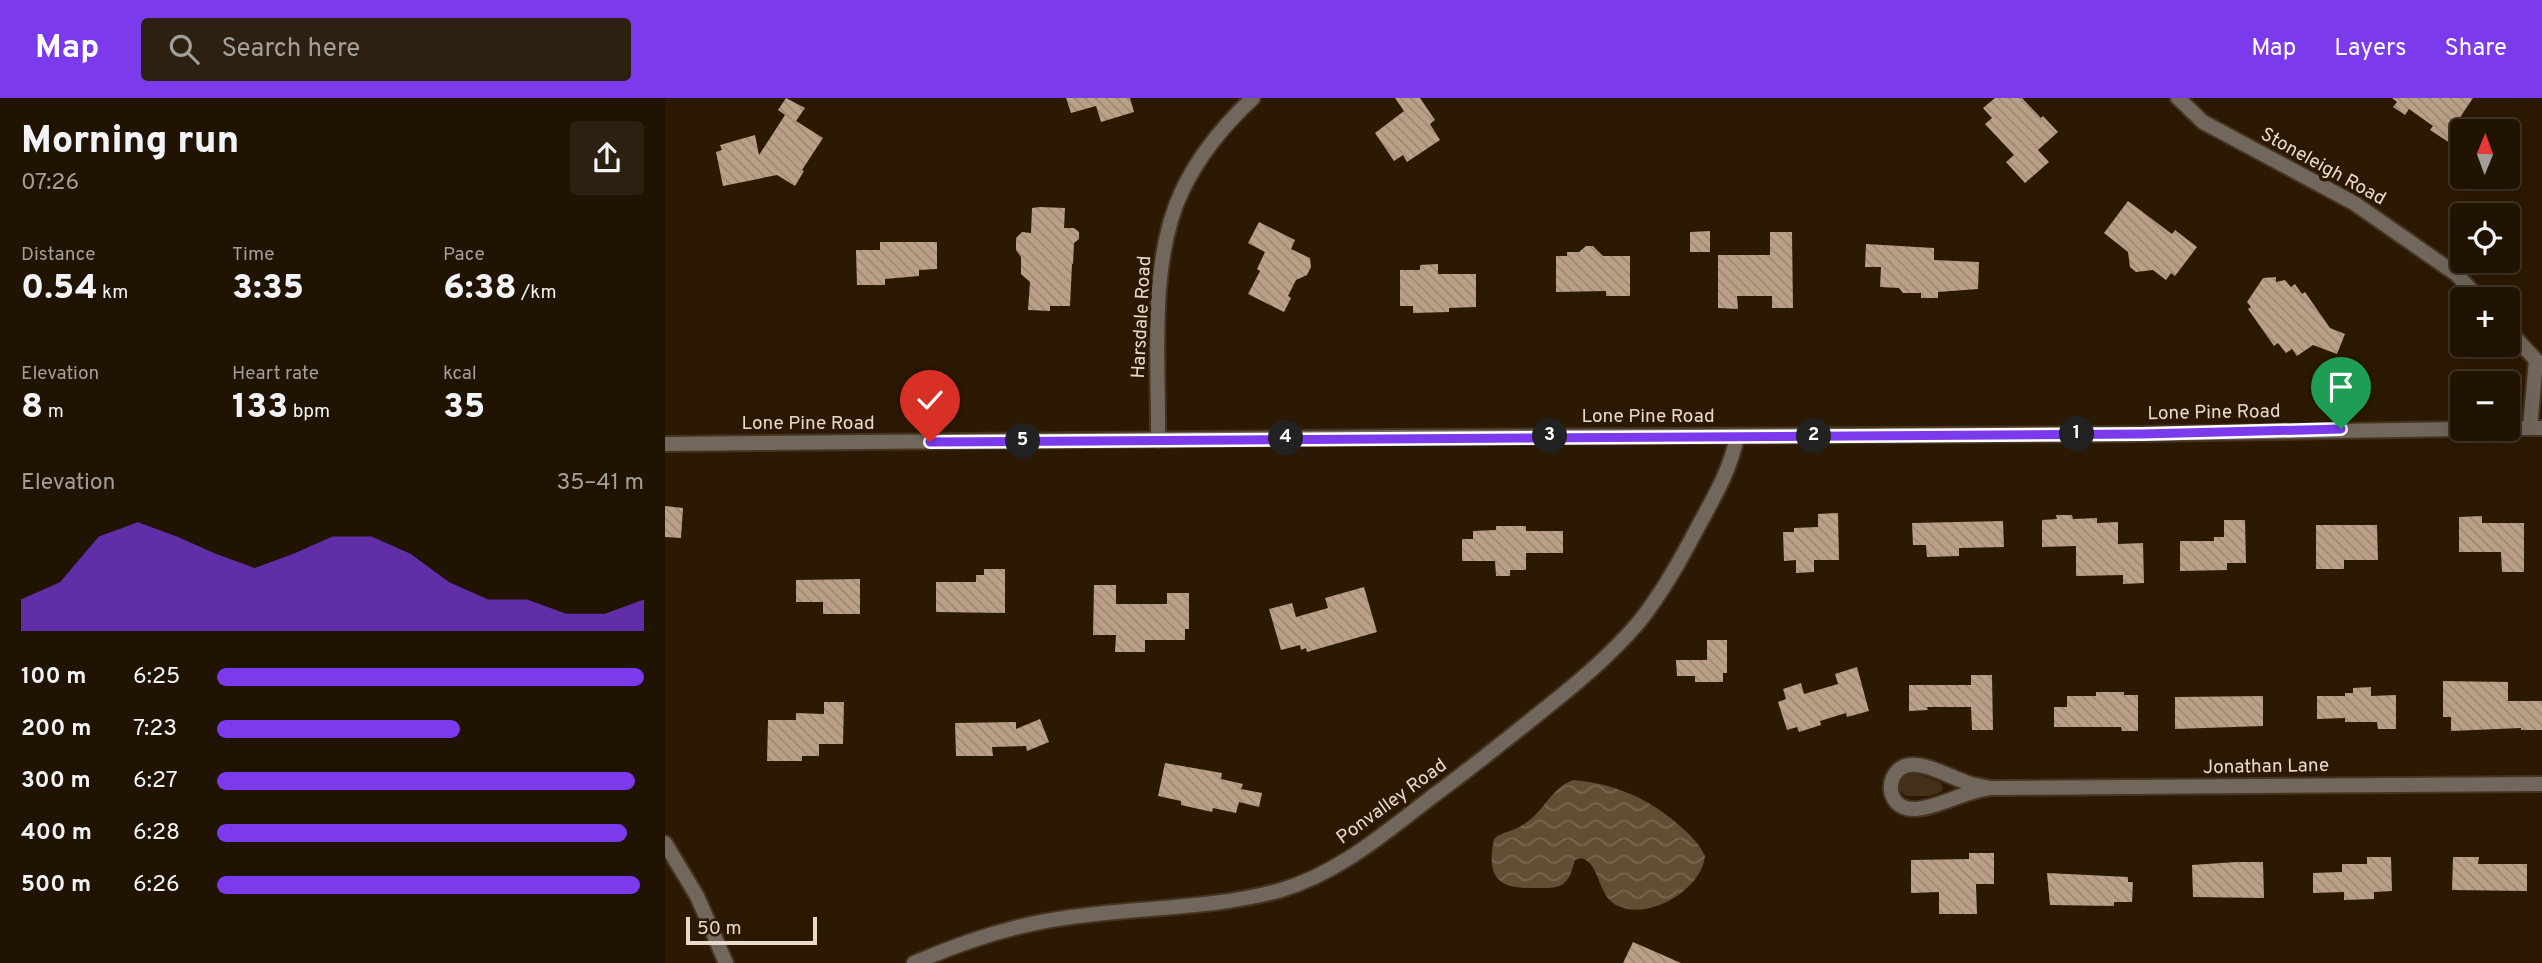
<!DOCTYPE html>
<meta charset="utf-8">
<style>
:root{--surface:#211302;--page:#2d2011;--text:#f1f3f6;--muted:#a29e99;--line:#3e3224;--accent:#7c3aed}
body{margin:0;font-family:Overpass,sans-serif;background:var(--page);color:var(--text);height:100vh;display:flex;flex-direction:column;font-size:26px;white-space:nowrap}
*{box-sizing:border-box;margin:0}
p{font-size:23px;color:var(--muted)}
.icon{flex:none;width:38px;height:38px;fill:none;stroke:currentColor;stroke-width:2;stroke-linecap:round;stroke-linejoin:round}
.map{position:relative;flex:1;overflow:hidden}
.side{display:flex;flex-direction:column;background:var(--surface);width:665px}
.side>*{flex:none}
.needle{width:46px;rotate:1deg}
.buttons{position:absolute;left:1785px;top:21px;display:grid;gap:14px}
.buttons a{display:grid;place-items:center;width:70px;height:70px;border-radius:7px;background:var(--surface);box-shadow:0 7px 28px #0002,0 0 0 2px var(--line);font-size:35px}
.scale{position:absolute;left:21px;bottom:18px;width:131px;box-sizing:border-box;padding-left:7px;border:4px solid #e7dacd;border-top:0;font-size:19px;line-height:24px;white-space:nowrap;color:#e7dacd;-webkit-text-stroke:5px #2c1903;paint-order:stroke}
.pin{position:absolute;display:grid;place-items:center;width:60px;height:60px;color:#fff;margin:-72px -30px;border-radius:50% 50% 50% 0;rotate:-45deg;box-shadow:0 0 7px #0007}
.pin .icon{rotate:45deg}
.km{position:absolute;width:35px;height:35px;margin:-18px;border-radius:50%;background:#222;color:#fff;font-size:19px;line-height:35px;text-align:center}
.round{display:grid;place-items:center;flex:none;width:74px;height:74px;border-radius:7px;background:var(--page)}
.head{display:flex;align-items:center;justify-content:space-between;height:119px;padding:0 21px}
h1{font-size:38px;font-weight:800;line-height:52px}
.metrics{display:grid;grid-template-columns:repeat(3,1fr);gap:10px;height:119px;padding:7px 21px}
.metrics div{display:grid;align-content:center}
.metrics b{font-size:35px;font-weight:800}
.metrics small{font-size:19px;font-weight:400}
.metrics p{font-size:19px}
.chart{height:196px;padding:14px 21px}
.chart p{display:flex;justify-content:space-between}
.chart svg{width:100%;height:126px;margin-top:7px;fill:var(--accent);opacity:.7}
ul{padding:0 21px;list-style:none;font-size:23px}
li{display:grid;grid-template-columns:112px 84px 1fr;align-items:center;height:52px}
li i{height:18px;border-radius:9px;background:var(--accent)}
header{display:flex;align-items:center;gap:42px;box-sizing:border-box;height:98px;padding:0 35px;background:var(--accent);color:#fff}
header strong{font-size:33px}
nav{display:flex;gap:38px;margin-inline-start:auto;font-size:24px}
.search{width:490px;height:63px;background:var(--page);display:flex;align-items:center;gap:18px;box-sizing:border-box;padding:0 24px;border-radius:7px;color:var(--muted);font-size:26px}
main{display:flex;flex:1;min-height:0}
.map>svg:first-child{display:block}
.green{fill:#443019}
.water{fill:url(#water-waves)}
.building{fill:url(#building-back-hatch)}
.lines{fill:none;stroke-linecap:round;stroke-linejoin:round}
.minor-casing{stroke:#46341f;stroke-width:18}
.tertiary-casing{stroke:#46341f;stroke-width:18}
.minor{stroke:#71675c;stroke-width:14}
.tertiary{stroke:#71675c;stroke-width:14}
.route-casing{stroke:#fff;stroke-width:14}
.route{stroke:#7c3aed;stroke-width:9}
.labels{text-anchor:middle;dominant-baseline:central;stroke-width:7;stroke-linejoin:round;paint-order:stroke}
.street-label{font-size:19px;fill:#e7dacd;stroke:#2c1903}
</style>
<header>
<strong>Map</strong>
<div class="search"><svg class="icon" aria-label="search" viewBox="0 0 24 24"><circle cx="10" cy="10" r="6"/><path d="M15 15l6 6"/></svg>Search here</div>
<nav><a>Map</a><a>Layers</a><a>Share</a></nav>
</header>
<main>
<section class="side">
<div class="head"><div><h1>Morning run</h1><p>07:26</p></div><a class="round"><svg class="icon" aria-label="share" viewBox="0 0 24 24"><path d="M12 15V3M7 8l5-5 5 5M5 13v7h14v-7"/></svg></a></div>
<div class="metrics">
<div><p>Distance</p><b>0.54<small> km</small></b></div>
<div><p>Time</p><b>3:35</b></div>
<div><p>Pace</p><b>6:38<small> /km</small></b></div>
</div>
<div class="metrics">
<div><p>Elevation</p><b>8<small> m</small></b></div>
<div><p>Heart rate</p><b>133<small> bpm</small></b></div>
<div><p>kcal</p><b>35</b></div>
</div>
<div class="chart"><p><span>Elevation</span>35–41 m</p>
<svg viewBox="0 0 160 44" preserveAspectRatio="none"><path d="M0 44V33L10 27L20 11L30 6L40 11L50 17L60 22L70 17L80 11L90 11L100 17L110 27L120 33L130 33L140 38L150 38L160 33V44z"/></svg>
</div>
<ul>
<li><b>100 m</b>6:25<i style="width:100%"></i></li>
<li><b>200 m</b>7:23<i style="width:57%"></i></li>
<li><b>300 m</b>6:27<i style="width:98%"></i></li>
<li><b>400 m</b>6:28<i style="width:96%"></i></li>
<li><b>500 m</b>6:26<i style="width:99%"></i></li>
</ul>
</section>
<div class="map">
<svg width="1877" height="865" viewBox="0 0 1877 865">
<defs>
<pattern id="water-waves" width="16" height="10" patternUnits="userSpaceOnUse" patternTransform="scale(1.75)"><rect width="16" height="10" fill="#644d35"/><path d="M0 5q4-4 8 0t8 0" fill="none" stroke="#7a6651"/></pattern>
<pattern id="building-back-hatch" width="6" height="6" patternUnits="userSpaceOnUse" patternTransform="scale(1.75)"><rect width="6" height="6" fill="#b9a087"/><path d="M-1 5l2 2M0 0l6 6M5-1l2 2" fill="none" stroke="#9c8875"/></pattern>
</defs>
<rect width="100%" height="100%" fill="#2c1903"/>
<polygon class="green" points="1247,674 1275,684 1278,689 1276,694 1265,698 1241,698 1234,692 1235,681 1241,675"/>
<path class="water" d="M909 682C951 686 985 701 1015 728 1026 738 1034 745 1040 758 1037 792 982 824 951 807 932 796 936 768 917 760L910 762C907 771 906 780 898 786 890 791 880 790 871 790 833 791 821 780 829 741 838 733 850 733 859 726 879 714 887 688 909 682Z"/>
<g class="building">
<polygon points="121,0 140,10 131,23 158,40 137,72 139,73 130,88 112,77 58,88 51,54 57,52 55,47 90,37 94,57 120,17 113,12"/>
<polygon points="401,0 465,0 469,14 436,24 431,8 406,15"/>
<polygon points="730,0 755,0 770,22 765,26 775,42 742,64 738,57 729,63 710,35 739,13"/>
<polygon points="1330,0 1357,0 1376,20 1378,18 1393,34 1373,52 1384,64 1360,85 1341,64 1349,57 1320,26 1327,20 1318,10"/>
<polygon points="1727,0 1808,0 1792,24 1800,29 1788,47 1765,32 1768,28 1744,11 1740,17 1728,9 1732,4"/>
<polygon points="1463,103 1507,136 1510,132 1532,149 1510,178 1506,175 1501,182 1488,172 1471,174 1465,169 1463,154 1439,135"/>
<polygon points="375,109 400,110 399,130 409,130 414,134 414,141 409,145 408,166 407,166 405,208 385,208 385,213 363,212 365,184 356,176 356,159 351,152 351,140 357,134 366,135 367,110"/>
<polygon points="594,124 630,142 626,151 645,160 646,169 642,177 631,182 623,198 626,200 619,214 583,196 595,173 592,171 600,154 583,145"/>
<polygon points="1045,133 1045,154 1025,154 1025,134"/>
<polygon points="1105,134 1127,134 1128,210 1107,210 1107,198 1072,198 1073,211 1053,210 1053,157 1105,157"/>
<polygon points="215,144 272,144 272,171 254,172 254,178 220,181 220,187 192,187 191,152 215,152"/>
<polygon points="1201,146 1269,150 1269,162 1314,164 1313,191 1273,194 1273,200 1256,200 1256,195 1238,195 1234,190 1215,189 1216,169 1200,169"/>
<polygon points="921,148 928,148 938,158 965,158 965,198 941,198 941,193 891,194 891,158 902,158 902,154 914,154"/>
<polygon points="773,166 773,176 811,176 811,209 784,210 784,214 748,215 748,208 735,208 735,172 755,172 755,167"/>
<polygon points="1611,179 1611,184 1620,182 1626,189 1630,186 1637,196 1640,194 1665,230 1680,236 1672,256 1648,247 1632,258 1627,251 1621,255 1613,245 1609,248 1583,211 1586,209 1582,204 1598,180"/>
<polygon points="0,408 18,410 16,440 0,439"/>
<polygon points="1173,415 1174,462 1149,462 1149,474 1131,475 1131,462 1119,463 1118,434 1129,434 1129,430 1153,429 1153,416"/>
<polygon points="1391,417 1407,417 1408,421 1432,420 1432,425 1453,424 1453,446 1478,445 1479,485 1458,486 1458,477 1411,478 1411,448 1377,449 1377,422 1392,421"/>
<polygon points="1817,418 1817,425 1859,425 1859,474 1837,474 1836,454 1794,454 1794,419"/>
<polygon points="1559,422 1580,422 1581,465 1562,465 1562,472 1515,473 1515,443 1549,443 1549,439 1559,439"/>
<polygon points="1338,423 1339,449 1294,450 1294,458 1262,459 1261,447 1248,447 1247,425"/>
<polygon points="1651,427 1712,427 1713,462 1679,462 1679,471 1651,471"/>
<polygon points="831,428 861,428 861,433 898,433 898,455 861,455 861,472 845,472 845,478 831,478 830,463 797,463 797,441 808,441 808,433 831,432"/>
<polygon points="319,471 340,471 340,515 271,514 271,484 311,484 311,477 319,477"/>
<polygon points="195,481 195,516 158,516 158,504 131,504 131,482"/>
<polygon points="429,487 451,487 451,506 502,506 502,495 524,495 524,531 520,531 520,542 480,542 480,554 450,554 451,537 428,537"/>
<polygon points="699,489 712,534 642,554 641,550 636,552 635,547 616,552 604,511 627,505 631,519 663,510 660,500"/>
<polygon points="1042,542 1062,542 1062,575 1058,575 1058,584 1030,584 1030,578 1012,578 1011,562 1042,562"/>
<polygon points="1192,569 1204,613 1182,619 1181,615 1155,623 1156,627 1134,634 1132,629 1122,632 1113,604 1121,601 1118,591 1136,585 1139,596 1173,586 1170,576"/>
<polygon points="1306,577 1327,577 1328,632 1307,632 1306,609 1262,609 1263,612 1244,613 1244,587 1306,587"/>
<polygon points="1778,583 1843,584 1843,603 1877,603 1877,632 1856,632 1856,630 1786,633 1786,619 1778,619"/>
<polygon points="1706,589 1706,598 1731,597 1731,631 1713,631 1712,624 1680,624 1680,620 1652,621 1652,598 1680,598 1680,595 1688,595 1688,590"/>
<polygon points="1431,594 1459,594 1459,597 1473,597 1473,633 1457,633 1456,629 1389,629 1389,609 1402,609 1402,598 1431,598"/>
<polygon points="1598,598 1598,628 1510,631 1510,599"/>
<polygon points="159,604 179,604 178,646 154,646 154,658 137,658 137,663 102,663 103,622 131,622 131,615 159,616"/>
<polygon points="375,621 384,644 362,653 361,648 327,649 328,658 291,658 290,625 351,624 351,631"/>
<polygon points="500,665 557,675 556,681 578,686 576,691 597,695 594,709 574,704 571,715 548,710 547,714 516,707 516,703 493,698"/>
<polygon points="1304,755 1329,755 1329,786 1311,786 1312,816 1274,816 1274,794 1246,795 1246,762 1304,761"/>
<polygon points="1702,759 1726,759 1727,793 1709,794 1709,801 1679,802 1679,794 1648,795 1648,775 1677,774 1677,766 1702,766"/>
<polygon points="1788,759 1814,759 1813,766 1862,766 1862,793 1787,792"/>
<polygon points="1571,764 1598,764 1599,800 1528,799 1527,767"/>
<polygon points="1382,775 1463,779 1463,784 1468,784 1467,804 1449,804 1449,808 1385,807"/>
<polygon points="968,844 1016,865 958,865"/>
</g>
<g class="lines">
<g class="minor-casing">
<g id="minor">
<polyline points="1513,0 1538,24 1689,105 1791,176 1815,201"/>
<polyline points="1843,232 1871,262 1865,330"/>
<path d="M493 342C494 264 483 165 517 93 533 59 560 26 588 0"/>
<path d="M1325 690C1316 688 1306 687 1298 683 1283 678 1267 668 1251 667 1219 664 1216 713 1251 711 1276 709 1299 693 1325 690L1877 686"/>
<polyline points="0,745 32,798 61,865"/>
<path d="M249 865C300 843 351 826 406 819 475 809 548 811 616 792 674 775 721 734 768 698 805 671 841 642 877 613 911 586 945 558 974 524 998 494 1017 459 1035 425 1051 396 1066 370 1072 338"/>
</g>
</g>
<g class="tertiary-casing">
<g id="tertiary">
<polyline points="1843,330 1877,330"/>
<polyline points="0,346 729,339 1477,336 1797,331"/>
</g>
</g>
<use href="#minor" class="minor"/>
<use href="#tertiary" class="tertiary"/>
</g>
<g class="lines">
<g class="route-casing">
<polyline id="route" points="265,344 1477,336 1676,331"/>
</g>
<use href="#route" class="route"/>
</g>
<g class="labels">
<g class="street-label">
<text transform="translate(1658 69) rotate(29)">Stoneleigh Road</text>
<text transform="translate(477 219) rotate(-87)">Harsdale Road</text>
<text transform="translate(1549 315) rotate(-1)">Lone Pine Road</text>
<text x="983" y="319">Lone Pine Road</text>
<text x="143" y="326">Lone Pine Road</text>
<text transform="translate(1601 669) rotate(-1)">Jonathan Lane</text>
<text transform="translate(727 704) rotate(-36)">Ponvalley Road</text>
</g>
</g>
</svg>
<div class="buttons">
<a><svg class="needle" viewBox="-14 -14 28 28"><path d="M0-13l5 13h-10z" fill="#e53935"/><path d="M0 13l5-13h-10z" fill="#a29e99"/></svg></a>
<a><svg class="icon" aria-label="locate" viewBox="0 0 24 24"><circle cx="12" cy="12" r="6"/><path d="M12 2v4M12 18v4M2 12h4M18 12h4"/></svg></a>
<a>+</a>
<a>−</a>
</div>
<div class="scale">50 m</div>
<div class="pin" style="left:1676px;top:331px;background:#1e9e55"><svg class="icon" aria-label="arrive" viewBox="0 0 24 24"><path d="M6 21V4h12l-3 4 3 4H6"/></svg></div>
<div class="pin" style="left:265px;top:344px;background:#d93025"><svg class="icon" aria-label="check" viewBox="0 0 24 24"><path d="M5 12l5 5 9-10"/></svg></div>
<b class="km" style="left:1412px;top:336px">1</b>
<b class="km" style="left:1149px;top:338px">2</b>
<b class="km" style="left:885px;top:338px">3</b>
<b class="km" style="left:621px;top:340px">4</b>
<b class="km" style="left:358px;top:343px">5</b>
</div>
</main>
